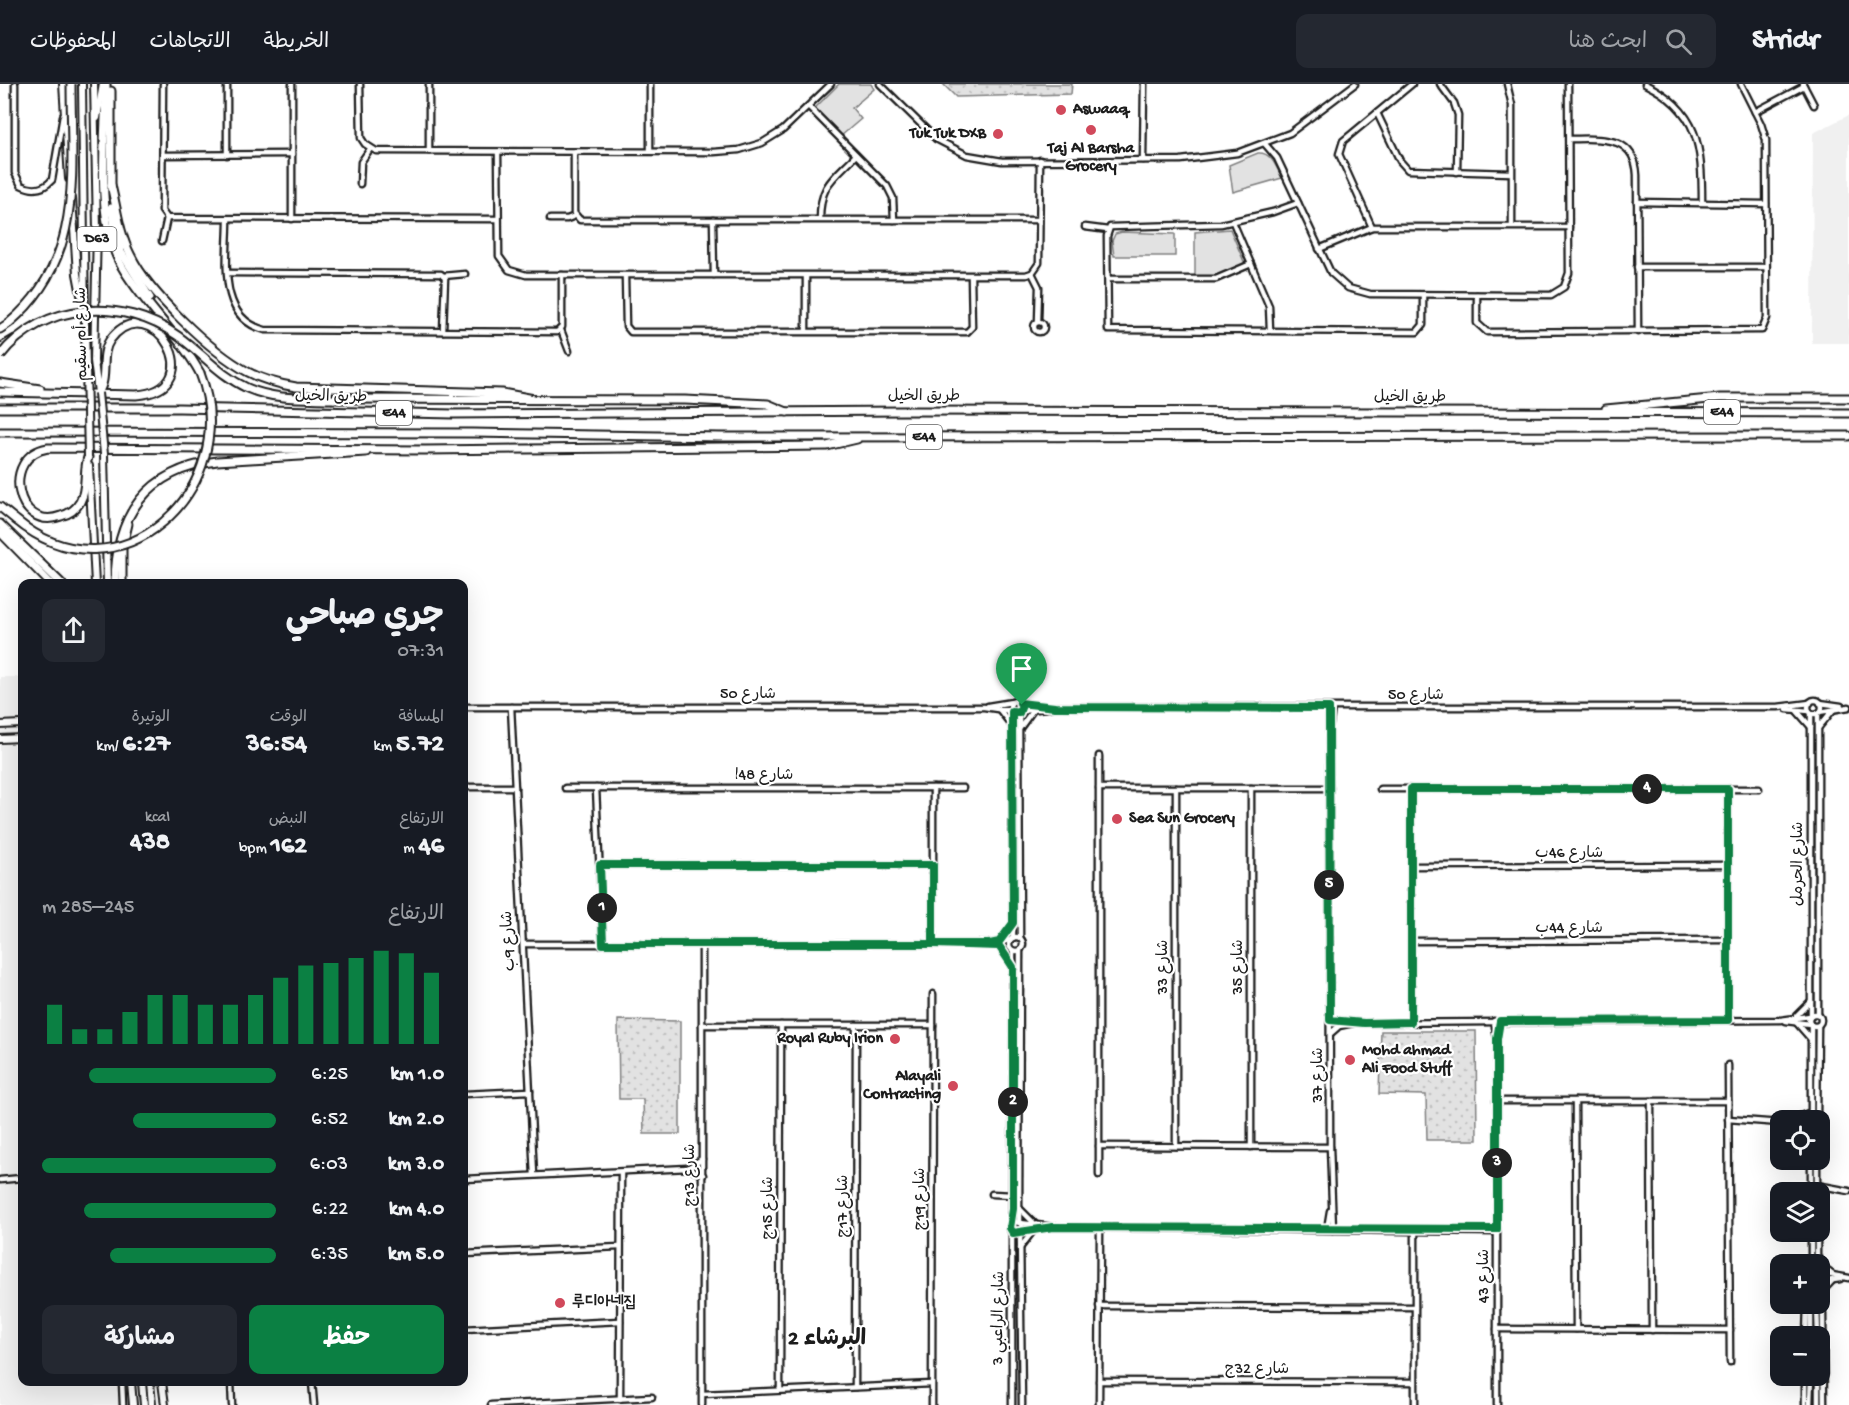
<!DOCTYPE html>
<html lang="ar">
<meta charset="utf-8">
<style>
:root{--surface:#171b24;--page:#242831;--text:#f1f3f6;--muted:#9ea1a6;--line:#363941;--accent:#0b8043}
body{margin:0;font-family:"Gochi Hand","Playpen Sans Arabic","Poor Story",sans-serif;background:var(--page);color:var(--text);direction:rtl;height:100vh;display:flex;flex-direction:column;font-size:22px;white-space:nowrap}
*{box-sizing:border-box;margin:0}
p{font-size:20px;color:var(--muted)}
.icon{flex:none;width:33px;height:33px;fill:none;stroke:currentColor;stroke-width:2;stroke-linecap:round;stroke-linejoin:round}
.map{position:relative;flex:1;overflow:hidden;direction:ltr}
.panel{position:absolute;left:18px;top:495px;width:450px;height:807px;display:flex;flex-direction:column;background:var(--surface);border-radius:12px;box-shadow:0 6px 24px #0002;direction:rtl}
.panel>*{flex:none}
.fabs{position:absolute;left:1770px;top:1026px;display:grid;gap:12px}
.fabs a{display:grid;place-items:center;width:60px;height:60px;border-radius:12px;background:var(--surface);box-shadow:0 6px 24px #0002;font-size:30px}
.pin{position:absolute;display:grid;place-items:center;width:51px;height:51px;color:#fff;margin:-62px -26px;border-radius:50% 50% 50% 0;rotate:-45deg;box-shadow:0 0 6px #0007}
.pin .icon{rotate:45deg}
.km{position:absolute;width:30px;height:30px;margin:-15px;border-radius:50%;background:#222;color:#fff;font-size:16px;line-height:30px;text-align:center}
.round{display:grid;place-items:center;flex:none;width:63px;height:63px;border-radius:12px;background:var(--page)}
.head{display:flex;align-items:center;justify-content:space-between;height:102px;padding:0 24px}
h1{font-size:33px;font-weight:700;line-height:45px}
.stats{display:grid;grid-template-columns:repeat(3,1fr);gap:9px;height:102px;padding:6px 24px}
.stats div{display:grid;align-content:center}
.stats b{font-size:26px;font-weight:700}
.stats small{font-size:16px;font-weight:400}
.stats p{font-size:16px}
.chart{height:168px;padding:12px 24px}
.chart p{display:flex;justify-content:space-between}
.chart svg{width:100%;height:108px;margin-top:6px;stroke:var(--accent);stroke-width:6}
.primary-button{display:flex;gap:12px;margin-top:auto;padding:12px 24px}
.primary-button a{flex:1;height:69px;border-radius:12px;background:var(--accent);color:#fff;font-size:24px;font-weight:700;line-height:69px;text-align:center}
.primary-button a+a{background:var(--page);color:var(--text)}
ul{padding:0 24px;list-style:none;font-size:20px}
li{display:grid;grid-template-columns:96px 72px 1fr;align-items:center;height:45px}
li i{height:15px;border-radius:8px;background:var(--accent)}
header{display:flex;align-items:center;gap:36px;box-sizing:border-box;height:84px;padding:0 30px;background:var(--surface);border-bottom:2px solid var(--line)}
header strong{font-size:28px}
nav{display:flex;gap:33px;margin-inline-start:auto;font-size:21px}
.search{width:420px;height:54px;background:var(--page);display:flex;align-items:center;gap:15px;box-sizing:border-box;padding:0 21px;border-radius:12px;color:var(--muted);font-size:22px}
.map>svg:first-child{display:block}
.built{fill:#f0f0f0}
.grass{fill:#e2e2e2;stroke:#7f7f7f;stroke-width:1.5}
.park{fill:url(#park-dots);stroke:#7f7f7f;stroke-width:1.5}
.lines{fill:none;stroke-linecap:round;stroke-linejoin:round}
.minor-casing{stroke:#1c1c1c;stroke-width:9}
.major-casing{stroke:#1c1c1c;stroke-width:10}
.highway-casing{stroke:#1c1c1c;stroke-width:11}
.minor{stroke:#fff;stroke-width:4.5}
.major{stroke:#fff;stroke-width:6}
.highway{stroke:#fff;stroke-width:7}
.major-bridge-casing{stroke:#1c1c1c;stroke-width:10;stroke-linecap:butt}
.highway-bridge-casing{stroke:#1c1c1c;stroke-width:11;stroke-linecap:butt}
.major-bridge{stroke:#fff;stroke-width:6}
.highway-bridge{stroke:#fff;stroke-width:7}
.route-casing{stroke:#fff;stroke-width:12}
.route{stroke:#0b8043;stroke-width:8}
.poi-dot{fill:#d1495b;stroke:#fff;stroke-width:2}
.labels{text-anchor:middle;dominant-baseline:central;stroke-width:4.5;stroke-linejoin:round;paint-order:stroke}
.shield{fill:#fff;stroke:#606060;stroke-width:1.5}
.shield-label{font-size:15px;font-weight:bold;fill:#1c1c1c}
.poi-label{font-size:16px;font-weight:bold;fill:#1c1c1c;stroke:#fff;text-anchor:start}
.street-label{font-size:16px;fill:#1c1c1c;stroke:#fff}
.district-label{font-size:22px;font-weight:bold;fill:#1c1c1c;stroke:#fff}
</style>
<header>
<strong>Stridr</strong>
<div class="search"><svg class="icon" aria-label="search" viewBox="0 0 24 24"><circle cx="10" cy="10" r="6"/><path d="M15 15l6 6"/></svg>ابحث هنا</div>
<nav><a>الخريطة</a><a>الاتجاهات</a><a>المحفوظات</a></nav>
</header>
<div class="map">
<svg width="1849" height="1321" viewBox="0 0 1849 1321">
<defs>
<pattern id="park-dots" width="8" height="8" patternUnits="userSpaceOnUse" patternTransform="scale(1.5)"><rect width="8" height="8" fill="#e2e2e2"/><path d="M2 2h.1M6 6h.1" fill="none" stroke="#c1c1c1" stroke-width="1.8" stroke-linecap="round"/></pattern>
</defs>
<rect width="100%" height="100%" fill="#fff"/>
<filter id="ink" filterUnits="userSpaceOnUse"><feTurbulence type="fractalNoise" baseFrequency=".0167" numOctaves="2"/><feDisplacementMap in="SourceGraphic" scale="12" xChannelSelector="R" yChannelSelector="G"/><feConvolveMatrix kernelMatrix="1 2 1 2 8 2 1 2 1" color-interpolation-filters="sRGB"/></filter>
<g filter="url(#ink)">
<g class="built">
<polygon points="1849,31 1849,259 1812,259 1813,49"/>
<polygon points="0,593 22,593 22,1298 127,1298 128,1321 0,1321"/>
</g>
<g class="grass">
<polygon points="839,0 871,0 874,5 852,24 861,35 841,52 816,28 816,23"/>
<path d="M1258 69C1272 68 1276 83 1282 94L1233 108 1229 81Z"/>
<polygon points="1230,145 1245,180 1216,193 1195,194 1195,148"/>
<polygon points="1122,148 1175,150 1175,172 1114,172 1112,157 1115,150"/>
</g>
<g class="park">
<polygon points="943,0 1072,0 1071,10 956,13"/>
<polygon points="618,936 680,937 680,1050 644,1050 643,1015 619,1015"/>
<polygon points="1381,947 1476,947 1477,1056 1427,1056 1426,1011 1379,1010"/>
</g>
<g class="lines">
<g class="minor-casing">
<g id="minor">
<path d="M15 0V89L21 101C33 107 43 106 52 96L63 32"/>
<polyline points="163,0 162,127 167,134 497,135"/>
<polyline points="292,0 292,135"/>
<polyline points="360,0 361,54 365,60 376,67 714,68 739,66 762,59 783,46 831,0"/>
<polyline points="880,0 936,55 967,71 1002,77 1181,76 1237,69 1290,49 1355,0"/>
<polyline points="1440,0 1454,19 1458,31 1457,88"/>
<polyline points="1507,0 1512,21 1512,142"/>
<path d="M1645 0C1699 26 1702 63 1702 118"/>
<polyline points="1803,0 1814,21"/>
<polyline points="809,23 887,102 893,114 894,136"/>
<polyline points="1755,28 1804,2"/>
<polyline points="1377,29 1400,77 1408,86 1511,89"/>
<path d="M1569 55C1599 55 1635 50 1637 91L1638 248"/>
<polyline points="1265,60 1277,74 1331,189 1348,204 1370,210 1551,211 1564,203 1569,189 1568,0"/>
<polyline points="429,67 429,0"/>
<polyline points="650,67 650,0"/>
<polyline points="498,68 499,172 509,186 526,191 1026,191 1032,189 1039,179 1040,76"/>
<polyline points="574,68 574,129 580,136 1039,136"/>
<polyline points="163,71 292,70"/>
<polyline points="227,71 227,0"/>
<polyline points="1143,76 1144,0"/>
<polyline points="360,100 361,78 370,65"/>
<polyline points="1637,118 1766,120"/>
<polyline points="1298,119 1273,128 1221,140 1110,143 1107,152 1108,246 1417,248 1423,241 1423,211"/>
<polyline points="550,135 567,135 575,132"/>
<path d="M820 135C820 100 833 95 856 71"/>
<path d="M228 136C228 174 216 234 265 246L557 248 562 243V191"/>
<polyline points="713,136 714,191"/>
<polyline points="1233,138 1269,222 1270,246"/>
<polyline points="1085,143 1108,146"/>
<polyline points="1372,143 1339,70 1343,57 1412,0"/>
<polyline points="162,157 167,134"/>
<polyline points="1319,165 1372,143 1569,143"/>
<polyline points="1637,183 1766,183"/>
<polyline points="228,189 441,190 445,194 443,247"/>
<polyline points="1032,189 1039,203 1038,238"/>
<polyline points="443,192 465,190"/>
<polyline points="625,192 626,242 631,248 967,248 972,243 971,192"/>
<polyline points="1108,195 1216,195 1251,180"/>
<polyline points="1477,211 1477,239 1487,248 1762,246 1767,234 1766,56 1761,40 1741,0"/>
<circle cx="1039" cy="243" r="5"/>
<polyline points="561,246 569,267"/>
<polyline points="806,247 806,192"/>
<circle cx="1815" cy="623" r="7"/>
<circle cx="1016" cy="623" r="6"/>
<polyline points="1020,619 1043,622"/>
<polyline points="1820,619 1841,622"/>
<polyline points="988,622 1012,618"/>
<polyline points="464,623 984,623 1011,627"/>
<polyline points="511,623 534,1091"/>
<polyline points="1329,624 1330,1063 1333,1146"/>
<polyline points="999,625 1012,642"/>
<polyline points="1787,625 1809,627"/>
<polyline points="1021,627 1055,623 1778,623 1810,619"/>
<polyline points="1797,627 1811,643"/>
<polyline points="1012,628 1013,854"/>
<polyline points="1820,628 1849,623"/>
<polyline points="1019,629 1020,854"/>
<polyline points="1811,629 1811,931"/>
<polyline points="1330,640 1332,624"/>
<polyline points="1819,643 1833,626"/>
<polyline points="1020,644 1033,626"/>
<polyline points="464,703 515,703"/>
<polyline points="565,704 963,704"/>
<polyline points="596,704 603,860"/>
<polyline points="933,704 933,860"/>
<polyline points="1099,704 1330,704"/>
<polyline points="1176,704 1176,1062"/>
<polyline points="1251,704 1251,1063"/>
<polyline points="1380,705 1759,705"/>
<polyline points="600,781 933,781"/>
<polyline points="1411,782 1728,781"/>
<circle cx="1016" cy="860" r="7"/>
<polyline points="1411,857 1728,856"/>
<polyline points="999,858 1012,842"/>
<polyline points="523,860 990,860 1010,856"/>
<polyline points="999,862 1012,880"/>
<circle cx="1815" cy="936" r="6"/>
<polyline points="1818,930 1818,629"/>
<polyline points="1796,932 1811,917"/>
<polyline points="1330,936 1364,939 1781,936 1810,932"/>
<polyline points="1728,936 1728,705"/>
<polyline points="1494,937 1497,955 1497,1321"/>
<polyline points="1786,937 1810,940"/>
<polyline points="1411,938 1411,705"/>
<polyline points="1796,938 1810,954"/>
<polyline points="702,941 933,941"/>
<polyline points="1811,941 1811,1036"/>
<polyline points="1331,949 1339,942 1353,939"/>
<polyline points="1728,981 1730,1278"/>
<polyline points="464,1010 530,1007"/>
<polyline points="1496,1017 1728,1017"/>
<polyline points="1575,1017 1576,1245"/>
<polyline points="1651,1017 1652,1246"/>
<polyline points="1728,1035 1780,1039"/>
<polyline points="1790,1036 1811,1028"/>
<polyline points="1817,1036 1818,942"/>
<polyline points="1099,1062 1330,1063"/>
<polyline points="688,1084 702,1075"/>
<polyline points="1099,1091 1099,672"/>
<polyline points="464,1095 688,1084 703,1091"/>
<polyline points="0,1096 22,1094"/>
<polyline points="1817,1101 1849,1107"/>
<polyline points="1811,1108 1811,1076"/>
<polyline points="1817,1108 1817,1076"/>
<polyline points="992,1110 1013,1111"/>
<polyline points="1020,1125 1035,1140"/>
<circle cx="1016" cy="1144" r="6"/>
<polyline points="1012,1139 1013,867"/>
<polyline points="1019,1139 1020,867"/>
<polyline points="1020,1139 1054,1143 1497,1148"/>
<polyline points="1327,1145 1330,1127"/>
<polyline points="1415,1146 1415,1321"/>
<polyline points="1021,1147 1045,1144"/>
<polyline points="1012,1148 1012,1321"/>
<polyline points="1020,1148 1022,1321"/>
<polyline points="1020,1164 1033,1147"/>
<polyline points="464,1170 620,1163"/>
<polyline points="1818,1173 1825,1185 1833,1191"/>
<polyline points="1811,1180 1811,1148"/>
<polyline points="1817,1180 1817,1148"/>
<polyline points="1820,1189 1849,1194"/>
<polyline points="1820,1198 1840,1195"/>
<polyline points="1820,1210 1832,1197"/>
<polyline points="1099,1222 1415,1223"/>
<polyline points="1817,1222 1823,1230 1824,1321"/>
<polyline points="1817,1222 1818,1252"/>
<polyline points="464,1245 620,1237"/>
<polyline points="1497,1245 1730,1246"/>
<polyline points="1806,1252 1807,1220"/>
<polyline points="1811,1252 1811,1220"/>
<polyline points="1818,1292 1818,1321"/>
<polyline points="1099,1297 1415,1298"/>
<polyline points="122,1298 123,1321"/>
<polyline points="231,1298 232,1321"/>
<polyline points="312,1298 314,1321"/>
<polyline points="855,1303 856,941"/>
<polyline points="780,1306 781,941"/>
<polyline points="702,1310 932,1300"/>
<polyline points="620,1315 621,1088"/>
<polyline points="491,1321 652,1313"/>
<polyline points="702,1321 702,860"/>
<polyline points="932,1321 933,910"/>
<polyline points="1099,1321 1100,1144"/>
<polyline points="1805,1321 1805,1292"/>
<polyline points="1810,1321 1811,1292"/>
</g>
</g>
<g class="major-casing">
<g id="major">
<polyline points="63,0 69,95"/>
<polyline points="82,0 85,239"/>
<polyline points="94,0 97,146 94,277 98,309"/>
<polyline points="97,34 103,0"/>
<polyline points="72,114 77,190 81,211"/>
<polyline points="104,370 107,500"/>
<polyline points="89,382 95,500"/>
<polyline points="0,641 22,640"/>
<polyline points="0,655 22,654"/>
<polyline points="131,1298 133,1321"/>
<polyline points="142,1298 144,1321"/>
<polyline points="150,1298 152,1321"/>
<polyline points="162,1298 165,1321"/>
</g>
</g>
<g class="highway-casing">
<g id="highway">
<path d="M106 0C106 55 94 132 121 181 143 220 178 249 200 289"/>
<polyline points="111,7 111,104"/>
<path d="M111 101C117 125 119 149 131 172 149 209 211 268 248 288 263 296 279 300 296 303L502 309 534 315"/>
<polyline points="111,124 121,168 150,214"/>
<polyline points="0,245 9,239"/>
<polyline points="0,264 15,255"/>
<polyline points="0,299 40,305"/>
<path d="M0 308 136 311C215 306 151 201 110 256 99 272 109 293 98 309"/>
<polyline points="333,315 685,316 768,320 787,328"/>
<polyline points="0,324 179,324 453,330 904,327 1849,329"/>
<polyline points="1606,325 1720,314 1849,314"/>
<polyline points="0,348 473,349 722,353 1849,352"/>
<path d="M88 373C83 388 88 404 80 418 76 425 69 430 61 432 16 449 0 372 48 364L425 366 827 362 857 355"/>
<polyline points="0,423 16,436"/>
<polyline points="0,440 62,500"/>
<polyline points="0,448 51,500"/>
<path d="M115 500C115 431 147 386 217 377L366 368"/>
<polyline points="122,500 122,465 128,440"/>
</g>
</g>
<use href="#minor" class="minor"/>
<use href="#major" class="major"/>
<use href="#highway" class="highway"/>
<g class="major-bridge-casing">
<g id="major-bridge">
<polyline points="85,239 88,373"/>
<polyline points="98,309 104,370"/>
</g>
</g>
<g class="highway-bridge-casing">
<g id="highway-bridge">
<path d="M9 239C85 175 71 89 71 0"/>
<path d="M0 272C43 217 123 213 178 252 202 269 219 291 247 304 274 316 304 314 333 315"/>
<path d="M16 436C119 522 245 404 200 289"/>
</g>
</g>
<use href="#major-bridge" class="major-bridge"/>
<use href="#highway-bridge" class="highway-bridge"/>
</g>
</g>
<g class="lines" filter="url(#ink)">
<g class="route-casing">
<polyline id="route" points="1022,621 1019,629 1012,628 1013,839 999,858 990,860 603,860 600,781 933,781 933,860 999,862 1013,883 1013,1125 1010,1144 1013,1149 1053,1143 1497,1145 1497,955 1500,937 1728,936 1728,705 1411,705 1411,938 1364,939 1330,936 1329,624 1055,623 1020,619 1022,621"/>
</g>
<use href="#route" class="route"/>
</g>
<g class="poi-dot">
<circle cx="1061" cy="26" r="6"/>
<circle cx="1091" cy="46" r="6"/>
<circle cx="998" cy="50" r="6"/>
<circle cx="1117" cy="735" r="6"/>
<circle cx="895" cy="955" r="6"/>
<circle cx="1350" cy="976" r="6"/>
<circle cx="953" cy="1002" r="6"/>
<circle cx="560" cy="1219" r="6"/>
</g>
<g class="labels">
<g class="shield">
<rect x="77.5" y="143" width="39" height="24" rx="4.5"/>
<rect x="1704" y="316" width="36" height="24" rx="4.5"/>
<rect x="376" y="317" width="36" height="24" rx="4.5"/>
<rect x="906" y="341" width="36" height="24" rx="4.5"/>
</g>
<g class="shield-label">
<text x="97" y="155">D63</text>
<text x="1722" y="328">E44</text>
<text x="394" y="329">E44</text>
<text x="924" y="353">E44</text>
</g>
<g class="poi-label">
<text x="1073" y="26">Aswaaq</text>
<text x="986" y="50" text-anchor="end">Tuk Tuk DXB</text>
<text x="1091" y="65" text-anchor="middle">Taj Al Barsha<tspan x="1091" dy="18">Grocery</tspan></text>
<text x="1129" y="735">Sea Sun Grocery</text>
<text x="883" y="955" text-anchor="end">Royal Ruby Irion</text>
<text x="1362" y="967">Mohd ahmad<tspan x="1362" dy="18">Ali Food Stuff</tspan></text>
<text x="941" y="993" text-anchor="end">Alayali<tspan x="941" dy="18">Contracting</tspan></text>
<text x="572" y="1219">루디아네집</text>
</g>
<g class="street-label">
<text transform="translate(83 250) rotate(-91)">شارع أم سقيم</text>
<text x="924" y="313">طريق الخيل</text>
<text transform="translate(331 314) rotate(1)">طريق الخيل</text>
<text x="1410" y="314">طريق الخيل</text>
<text x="748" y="611">شارع 50</text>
<text x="1416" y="612">شارع 50</text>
<text x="764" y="692">شارع 48ا</text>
<text x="1569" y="770">شارع 46ب</text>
<text transform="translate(1799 780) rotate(-90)">شارع الحرمل</text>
<text x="1569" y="845">شارع 44ب</text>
<text transform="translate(510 857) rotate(-93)">شارع 9ب</text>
<text transform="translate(1164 883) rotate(-90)">شارع 33</text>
<text transform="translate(1239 883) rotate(-90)">شارع 35</text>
<text transform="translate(1319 991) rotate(-90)">شارع 37</text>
<text transform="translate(691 1091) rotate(-90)">شارع 13ج</text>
<text transform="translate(921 1115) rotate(-90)">شارع 19ج</text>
<text transform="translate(844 1122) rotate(-90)">شارع 17ج</text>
<text transform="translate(769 1124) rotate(-90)">شارع 15ج</text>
<text transform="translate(1485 1192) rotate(-90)">شارع 43</text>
<text transform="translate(1000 1234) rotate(-89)">شارع الراعبي 3</text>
<text x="1257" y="1286">شارع 32ج</text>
</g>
<g class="district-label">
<text x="827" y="1256">البرشاء 2</text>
</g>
</g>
</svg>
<div class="fabs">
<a><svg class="icon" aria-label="locate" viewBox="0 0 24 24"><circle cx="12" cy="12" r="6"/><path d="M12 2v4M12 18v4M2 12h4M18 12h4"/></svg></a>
<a><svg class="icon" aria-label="layers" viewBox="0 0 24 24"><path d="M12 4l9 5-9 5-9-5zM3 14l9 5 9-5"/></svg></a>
<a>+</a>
<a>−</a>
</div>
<div class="pin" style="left:1022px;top:621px;background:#1e9e55"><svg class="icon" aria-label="arrive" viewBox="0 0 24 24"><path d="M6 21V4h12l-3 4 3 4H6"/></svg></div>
<b class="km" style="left:602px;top:824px">1</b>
<b class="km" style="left:1013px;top:1018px">2</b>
<b class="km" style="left:1497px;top:1079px">3</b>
<b class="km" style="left:1647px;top:705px">4</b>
<b class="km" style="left:1329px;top:801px">5</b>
<section class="panel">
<div class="head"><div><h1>جري صباحي</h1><p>07:31</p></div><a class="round"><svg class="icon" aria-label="share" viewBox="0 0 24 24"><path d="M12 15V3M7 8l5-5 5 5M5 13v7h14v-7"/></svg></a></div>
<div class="stats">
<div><p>المسافة</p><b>5.72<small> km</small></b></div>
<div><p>الوقت</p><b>36:54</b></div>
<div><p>الوتيرة</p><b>6:27<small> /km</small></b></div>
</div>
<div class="stats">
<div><p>الارتفاع</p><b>46<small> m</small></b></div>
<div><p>النبض</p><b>162<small> bpm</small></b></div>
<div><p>kcal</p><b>438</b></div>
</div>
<div class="chart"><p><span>الارتفاع</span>245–285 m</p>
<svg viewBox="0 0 160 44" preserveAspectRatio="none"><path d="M5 44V28M15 44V38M25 44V38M35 44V31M45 44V24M55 44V24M65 44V28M75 44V28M85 44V24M95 44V17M105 44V12M115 44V11M125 44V9M135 44V6M145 44V7M155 44V15"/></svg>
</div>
<ul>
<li><b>1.0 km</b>6:25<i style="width:80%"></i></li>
<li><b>2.0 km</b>6:52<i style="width:61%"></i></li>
<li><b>3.0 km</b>6:03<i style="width:100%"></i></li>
<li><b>4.0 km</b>6:22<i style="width:82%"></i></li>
<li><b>5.0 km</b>6:35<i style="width:71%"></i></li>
</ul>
<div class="primary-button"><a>حفظ</a><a>مشاركة</a></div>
</section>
</div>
